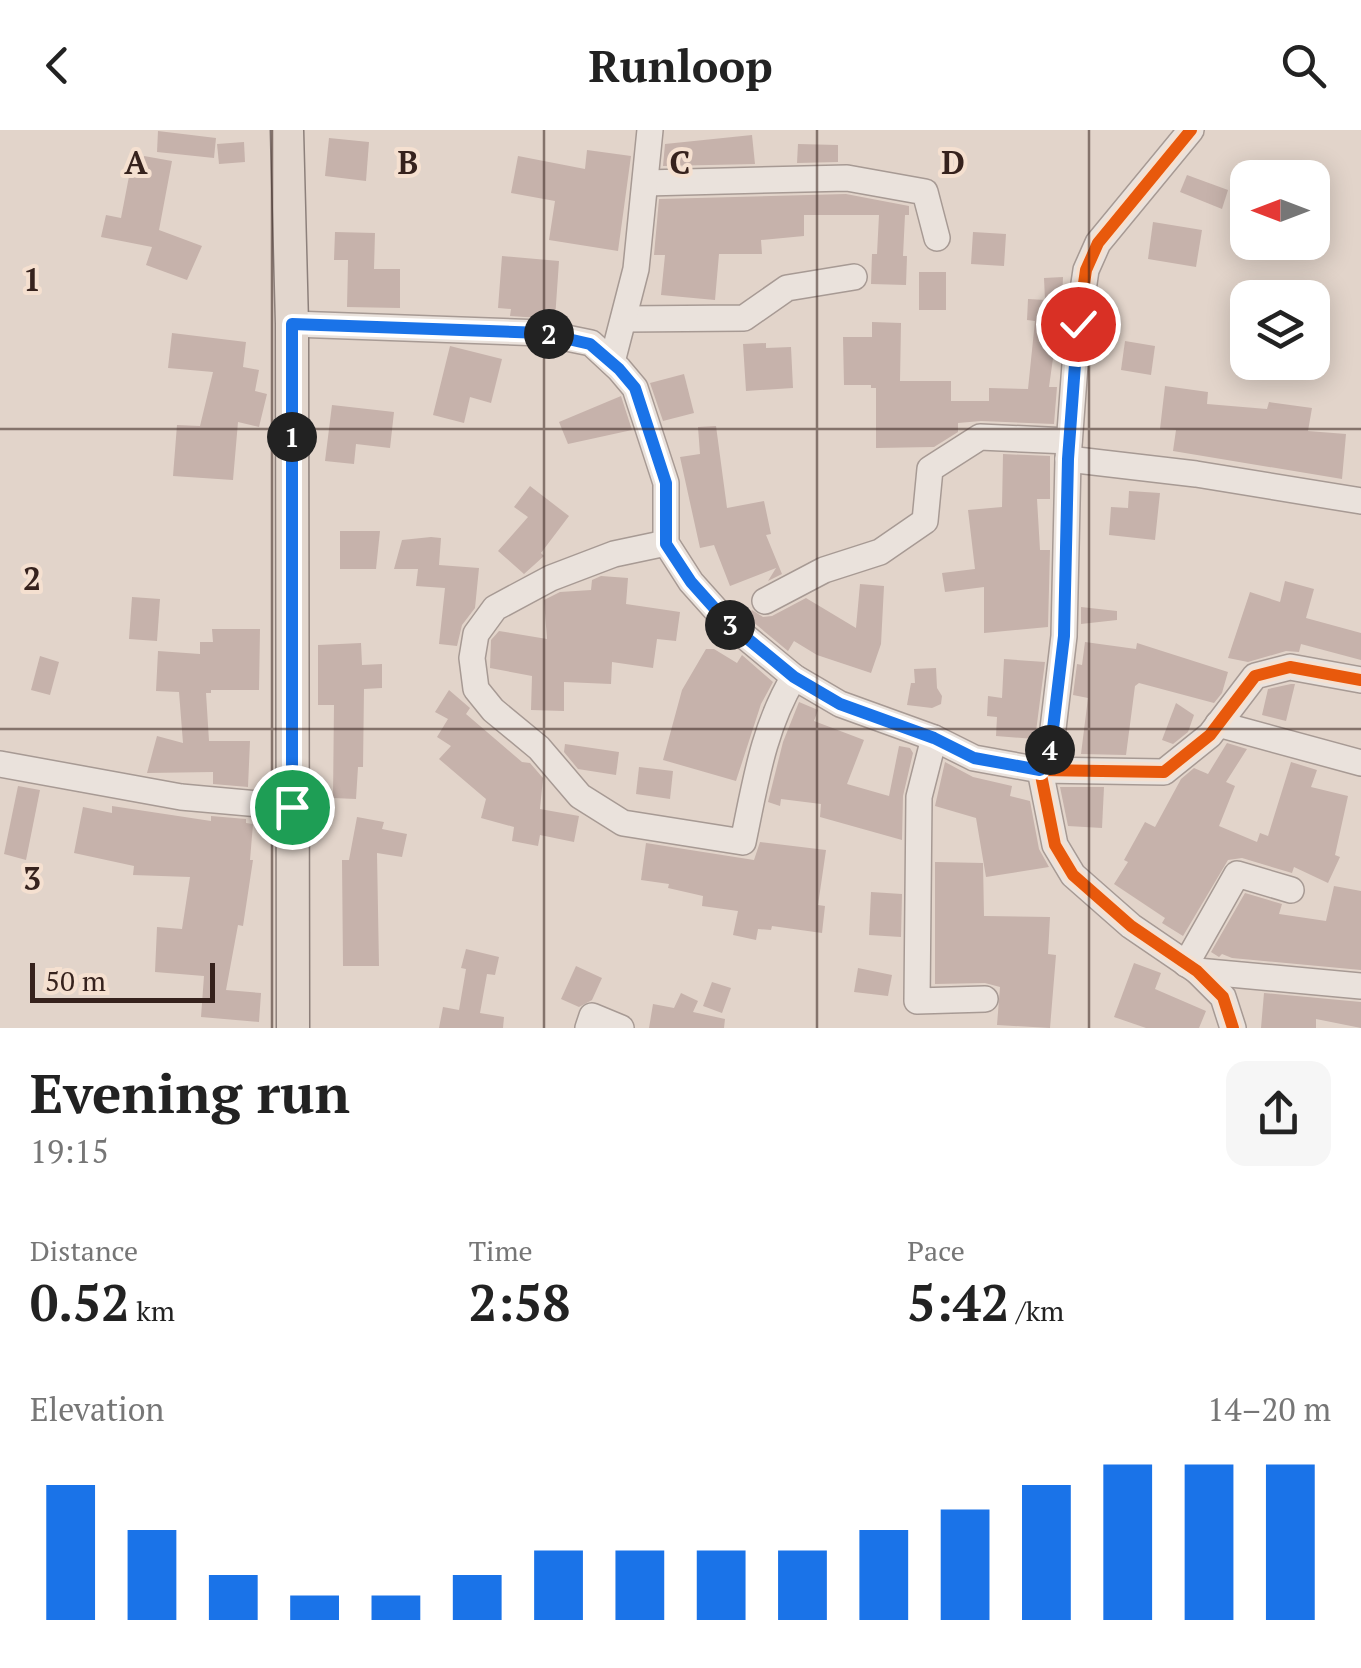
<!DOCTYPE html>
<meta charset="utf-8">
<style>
:root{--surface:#fff;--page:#f6f6f6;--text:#222;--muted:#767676;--accent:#1a73e8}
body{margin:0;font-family:"PT Serif",serif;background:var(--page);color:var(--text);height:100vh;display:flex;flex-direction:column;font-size:38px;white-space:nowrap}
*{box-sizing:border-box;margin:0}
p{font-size:32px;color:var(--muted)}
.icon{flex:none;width:55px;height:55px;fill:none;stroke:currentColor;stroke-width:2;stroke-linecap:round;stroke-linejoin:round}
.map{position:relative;height:898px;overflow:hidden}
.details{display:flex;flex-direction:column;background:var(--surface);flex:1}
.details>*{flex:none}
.needle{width:65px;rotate:270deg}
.controls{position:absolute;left:1230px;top:30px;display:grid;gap:20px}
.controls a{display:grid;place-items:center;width:100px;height:100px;border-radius:20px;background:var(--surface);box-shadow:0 5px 25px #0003;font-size:50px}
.scale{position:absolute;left:30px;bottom:25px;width:185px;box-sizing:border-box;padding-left:10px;border:5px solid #36221d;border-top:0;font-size:28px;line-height:35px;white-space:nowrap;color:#36221d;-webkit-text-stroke:8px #f5e0d0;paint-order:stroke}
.pin{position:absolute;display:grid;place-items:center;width:85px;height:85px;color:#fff;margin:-42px;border:5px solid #fff;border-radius:50%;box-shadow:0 2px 10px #0007}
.km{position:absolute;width:50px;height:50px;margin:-25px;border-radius:50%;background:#222;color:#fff;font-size:28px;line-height:50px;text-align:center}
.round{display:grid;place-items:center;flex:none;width:105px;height:105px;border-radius:20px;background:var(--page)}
.summary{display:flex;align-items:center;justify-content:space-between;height:170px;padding:0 30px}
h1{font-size:55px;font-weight:700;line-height:75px}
.stats{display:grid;grid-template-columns:repeat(3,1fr);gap:15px;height:170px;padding:10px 30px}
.stats div{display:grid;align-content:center}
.stats b{font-size:50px;font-weight:700}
.stats small{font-size:28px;font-weight:400}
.stats p{font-size:28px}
.chart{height:280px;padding:20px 30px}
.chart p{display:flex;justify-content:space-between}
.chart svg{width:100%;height:180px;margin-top:10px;stroke:var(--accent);stroke-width:6}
header{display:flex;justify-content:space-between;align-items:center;height:130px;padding:0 30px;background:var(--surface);font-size:45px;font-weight:700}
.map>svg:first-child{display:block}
.building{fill:#c6b2ab}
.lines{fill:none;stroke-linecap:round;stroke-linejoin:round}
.minor-casing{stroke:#a79a94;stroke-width:28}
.major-casing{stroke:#8d807b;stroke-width:35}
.minor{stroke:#eae2dc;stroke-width:25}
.major{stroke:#e2d6cd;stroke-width:32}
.cycleway-casing{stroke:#f5e0d0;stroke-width:19}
.cycleway{stroke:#e8590c;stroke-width:12}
.route-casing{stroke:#fff;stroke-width:20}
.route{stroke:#1a73e8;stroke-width:12}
.grid{fill:none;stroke:#36221d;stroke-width:2.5;stroke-opacity:0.55}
.grid-label{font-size:32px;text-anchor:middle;font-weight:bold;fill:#36221d;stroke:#f5e0d0;stroke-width:8;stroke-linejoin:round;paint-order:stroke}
</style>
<header><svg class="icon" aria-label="back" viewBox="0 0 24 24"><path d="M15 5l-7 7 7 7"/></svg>Runloop<svg class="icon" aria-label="search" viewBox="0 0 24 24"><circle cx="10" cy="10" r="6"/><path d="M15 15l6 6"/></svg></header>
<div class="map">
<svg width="1361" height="898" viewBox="0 0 1361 898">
<rect width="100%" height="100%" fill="#e2d4ca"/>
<g class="building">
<polygon points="158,1 216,8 214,28 157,22"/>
<polygon points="752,5 755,34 663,36 665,14"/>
<polygon points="329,8 369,12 366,51 325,46"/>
<polygon points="244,12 245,32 219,34 217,14"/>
<polygon points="798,14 838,15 838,32 797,33"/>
<polygon points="587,20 631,26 618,121 549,110 555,71 511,63 518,26 585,39"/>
<polygon points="144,26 172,31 159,100 202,116 187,150 146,135 152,117 101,107 106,85 121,88 131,36 142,38"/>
<polygon points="1187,45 1228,60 1222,79 1180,62"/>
<polygon points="846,64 909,76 909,85 905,85 903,126 907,126 906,155 871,154 872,124 877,124 879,85 804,85 804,106 761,110 762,124 719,124 715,170 661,165 665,125 654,125 659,69"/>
<polygon points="1153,92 1202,100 1196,137 1148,129"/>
<polygon points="335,102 375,103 374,139 400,139 400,178 347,177 348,130 334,130"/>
<polygon points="973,102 1006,104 1004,136 971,134"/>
<polygon points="502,126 559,131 555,189 510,186 511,179 498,178"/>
<rect x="919" y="142" width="27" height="38"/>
<polygon points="1063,147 1060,214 1055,214 1049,257 1057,257 1054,294 981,291 958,293 958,302 934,317 876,318 876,258 871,258 871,255 844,255 843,207 872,207 872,192 901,193 900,251 951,251 951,271 989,271 989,258 1028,259 1035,191 1027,190 1028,169 1045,170 1044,148"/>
<polygon points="172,203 246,212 243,237 259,240 255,261 267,264 259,297 238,292 233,350 173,346 177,295 200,296 213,242 168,238"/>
<polygon points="1125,211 1155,216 1151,245 1121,240"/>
<polygon points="766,213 766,218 791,217 793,258 746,261 743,214"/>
<polygon points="450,216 502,229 491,273 470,267 464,293 433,285"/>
<polygon points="684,244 694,283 663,291 650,253"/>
<polygon points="1165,256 1208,262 1207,274 1267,279 1269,272 1312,278 1308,301 1346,304 1342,349 1173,321 1176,300 1160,299"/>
<polygon points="621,266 632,300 568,314 559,292"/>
<polygon points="332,275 394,282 390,318 356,314 354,334 325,331"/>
<polygon points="716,296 727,378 764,371 771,404 766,405 782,444 768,451 776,438 730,456 714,415 700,418 680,327 700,324 698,297"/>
<polygon points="1003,324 1050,326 1050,369 1037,369 1040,420 1050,420 1048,497 984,503 984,457 945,462 942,443 975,439 968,380 1002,377"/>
<polygon points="530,356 569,386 541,423 544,426 524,444 498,421 528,387 514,377"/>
<polygon points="1129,361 1160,363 1155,410 1109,405 1111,377 1128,378"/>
<polygon points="340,401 380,401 376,439 340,439"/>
<polygon points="431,407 441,408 439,435 479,438 475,478 462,495 457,516 439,514 445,458 416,456 418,439 394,439 402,410"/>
<polygon points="601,446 628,448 626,474 680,482 676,511 657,509 653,538 612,532 611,554 564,552 564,581 531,580 532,546 490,538 491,510 499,501 547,509 544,470 560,462 591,460 592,450"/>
<polygon points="1285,451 1314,459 1306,488 1361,503 1361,530 1301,514 1299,522 1286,521 1248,532 1228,528 1250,462 1280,472"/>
<polygon points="860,454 884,456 881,514 871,543 817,525 794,511 788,521 747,487 752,480 763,487 772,486 806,468 856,498"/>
<polygon points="132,467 160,469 157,511 129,509"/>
<polygon points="1081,477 1117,481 1117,490 1081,494"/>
<polygon points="212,499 260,499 259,560 211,560 211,563 206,563 209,611 250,611 248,657 213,654 213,642 147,643 157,606 183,613 179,562 156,561 158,521 200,524 200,512 213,512"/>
<polygon points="1085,512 1136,519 1137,513 1228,542 1222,563 1214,573 1139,553 1135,556 1126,625 1081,624 1088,568 1073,565 1077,534 1082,535"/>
<polygon points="361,513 362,535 382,534 382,558 364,559 363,637 358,637 356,669 333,668 334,575 318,575 318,515"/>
<polygon points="706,519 714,519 737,533 742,525 773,552 761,574 736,651 663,630 682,560"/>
<polygon points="40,526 59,532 50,565 31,560"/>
<polygon points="1004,529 1045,532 1035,609 996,606 997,587 987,586 988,566 1002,568"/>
<polygon points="936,538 937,558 942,566 941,574 932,578 907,575 911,553 915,553 914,539"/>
<polygon points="1291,554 1295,554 1286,591 1262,585 1268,559"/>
<polygon points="449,560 470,578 466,584 522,632 530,633 543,648 540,679 579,686 574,712 540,705 538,716 512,711 514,697 481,688 486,669 439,629 451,616 437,607 448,589 435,582"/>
<polygon points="799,572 818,580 814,591 864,610 847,654 889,666 899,616 910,618 913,623 903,666 902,710 820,687 821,674 781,669 780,676 768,672 783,612"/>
<polygon points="1176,573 1194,585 1188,602 1173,614 1162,610"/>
<polygon points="1227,613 1247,619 1226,652 1235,656 1219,696 1257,712 1260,703 1268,706 1291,632 1317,640 1311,657 1348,666 1335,725 1340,727 1328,753 1294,737 1292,743 1242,728 1228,730 1183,806 1162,793 1165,788 1114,754 1128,732 1124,730 1145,692 1155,697 1181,649 1194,638 1208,644"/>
<polygon points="565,614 619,622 616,645 578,639 564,622"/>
<polygon points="945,632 973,647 1012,656 1010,666 1030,671 1039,719 1049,737 986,747 976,688 935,676"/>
<polygon points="639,637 673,641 670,669 636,664"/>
<polygon points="18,656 40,660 26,730 4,724"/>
<polygon points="1060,657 1104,657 1102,698 1068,696"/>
<polygon points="112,676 211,691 211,686 246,689 246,693 253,694 250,730 253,730 243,796 238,795 226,860 261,863 259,892 201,887 204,846 155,842 157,797 182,799 190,747 133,745 134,736 74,723 83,677 112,683"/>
<polygon points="357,687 384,692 382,699 407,704 402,727 377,723 379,836 343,836 342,730 349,730"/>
<polygon points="760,712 826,720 818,775 825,776 822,803 772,796 771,800 758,799 756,810 733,805 738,781 702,776 703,766 668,758 669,754 641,750 646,713 754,730"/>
<polygon points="935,732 983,733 984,786 1050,787 1048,824 1056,825 1050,898 997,895 1000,857 985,853 935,854"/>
<polygon points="1334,756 1361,761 1361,840 1232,828 1222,824 1219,827 1211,822 1245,763 1282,774 1279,784 1326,791"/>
<polygon points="871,762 902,764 901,807 869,805"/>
<polygon points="466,819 499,827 495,845 487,844 480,883 504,887 503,898 439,898 443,877 459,880 466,839 461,838"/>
<polygon points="1134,833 1161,843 1155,859 1206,881 1199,898 1146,898 1114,887"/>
<polygon points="576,836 602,848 592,870 579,877 561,869"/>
<polygon points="858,838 892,845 888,866 854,862"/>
<polygon points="712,852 731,858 722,883 703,876"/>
<polygon points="681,863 698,871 693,882 725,889 724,898 649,898 653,874 674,878"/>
<polygon points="1264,863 1361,872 1361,898 1316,889 1316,898 1261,898"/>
</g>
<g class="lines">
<g class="minor-casing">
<g id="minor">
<polyline points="1191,0 1098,113 1086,140 1078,194 1068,329 1064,506 1050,624 1040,640 1055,715 1073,745 1131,796 1197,841 1223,867 1233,898"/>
<polyline points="646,53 847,48 925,62 937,108"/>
<polyline points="625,189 744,188 787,158 854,147"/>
<polyline points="292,194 542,203 591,213 619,239 635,258 666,353 666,413 691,452 725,490 794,547 840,574 934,608 974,628 1040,640 1164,642 1210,605 1255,546 1290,537 1361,550"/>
<polyline points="612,232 636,139 650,0"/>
<polyline points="1068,329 1196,344 1361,371"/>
<path d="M666 413 614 424 551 448 495 478 476 504 472 528 476 559 493 580 539 618 580 666 623 693 743 712C755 655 763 598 794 547"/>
<polyline points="765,471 824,440 880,422 925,391 930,339 980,307 1069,311"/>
<polyline points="1218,594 1361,633"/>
<polyline points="934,608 919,667 917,871 985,869"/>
<polyline points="0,634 181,667 293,677"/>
<polyline points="1186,834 1237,744 1291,760"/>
<polyline points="1197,841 1361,856"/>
<polyline points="588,898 592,886 621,898"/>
</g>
</g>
<g class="major-casing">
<polyline id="major" points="287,0 292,194 293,898"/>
</g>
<use href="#minor" class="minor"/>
<use href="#major" class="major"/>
<g class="cycleway-casing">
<g id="cycleway">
<polyline points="1191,0 1098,113 1086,140 1078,194 1068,329 1064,506 1050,624 1040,640 1055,715 1073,745 1131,796 1197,841 1223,867 1233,898"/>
<polyline points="292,194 542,203 591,213 619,239 635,258 666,353 666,413 691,452 725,490 794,547 840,574 934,608 974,628 1040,640 1164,642 1210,605 1255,546 1290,537 1361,550"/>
</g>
</g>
<use href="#cycleway" class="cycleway"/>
</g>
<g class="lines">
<g class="route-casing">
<polyline id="route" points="292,677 292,194 542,203 590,214 619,239 635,258 666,353 666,414 691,452 725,490 794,547 840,574 934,608 974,628 1040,640 1050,624 1064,506 1068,329 1078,194"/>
</g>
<use href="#route" class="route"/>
</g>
<path class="grid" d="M272 0V898M544 0V898M817 0V898M1089 0V898M0 299H1361M0 599H1361"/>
<g class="grid-label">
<text x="136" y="44">A</text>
<text x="408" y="44">B</text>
<text x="680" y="44">C</text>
<text x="953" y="44">D</text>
<text x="32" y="161">1</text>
<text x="32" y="460">2</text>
<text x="32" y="760">3</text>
</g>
</svg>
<div class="controls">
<a><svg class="needle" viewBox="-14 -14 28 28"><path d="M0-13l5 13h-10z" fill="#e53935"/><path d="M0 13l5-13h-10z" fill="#767676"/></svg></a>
<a><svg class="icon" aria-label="layers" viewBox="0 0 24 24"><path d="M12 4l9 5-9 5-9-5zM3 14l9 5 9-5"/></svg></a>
</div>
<div class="scale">50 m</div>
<div class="pin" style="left:292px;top:677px;background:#1e9e55"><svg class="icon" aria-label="arrive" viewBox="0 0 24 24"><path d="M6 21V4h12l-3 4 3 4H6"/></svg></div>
<div class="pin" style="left:1078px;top:194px;background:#d93025"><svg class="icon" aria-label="check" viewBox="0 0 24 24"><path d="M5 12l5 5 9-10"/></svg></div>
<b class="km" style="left:292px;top:307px">1</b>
<b class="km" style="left:549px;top:204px">2</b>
<b class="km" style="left:730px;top:495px">3</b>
<b class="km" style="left:1050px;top:620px">4</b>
</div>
<section class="details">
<div class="summary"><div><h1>Evening run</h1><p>19:15</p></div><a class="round"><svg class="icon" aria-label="share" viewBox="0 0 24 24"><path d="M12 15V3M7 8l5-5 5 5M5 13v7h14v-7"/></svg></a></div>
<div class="stats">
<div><p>Distance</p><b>0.52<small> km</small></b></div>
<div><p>Time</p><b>2:58</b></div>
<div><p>Pace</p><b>5:42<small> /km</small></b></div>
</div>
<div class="chart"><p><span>Elevation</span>14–20 m</p>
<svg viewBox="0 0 160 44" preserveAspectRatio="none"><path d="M5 44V11M15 44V22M25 44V33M35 44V38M45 44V38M55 44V33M65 44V27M75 44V27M85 44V27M95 44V27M105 44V22M115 44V17M125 44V11M135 44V6M145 44V6M155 44V6"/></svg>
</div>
</section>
